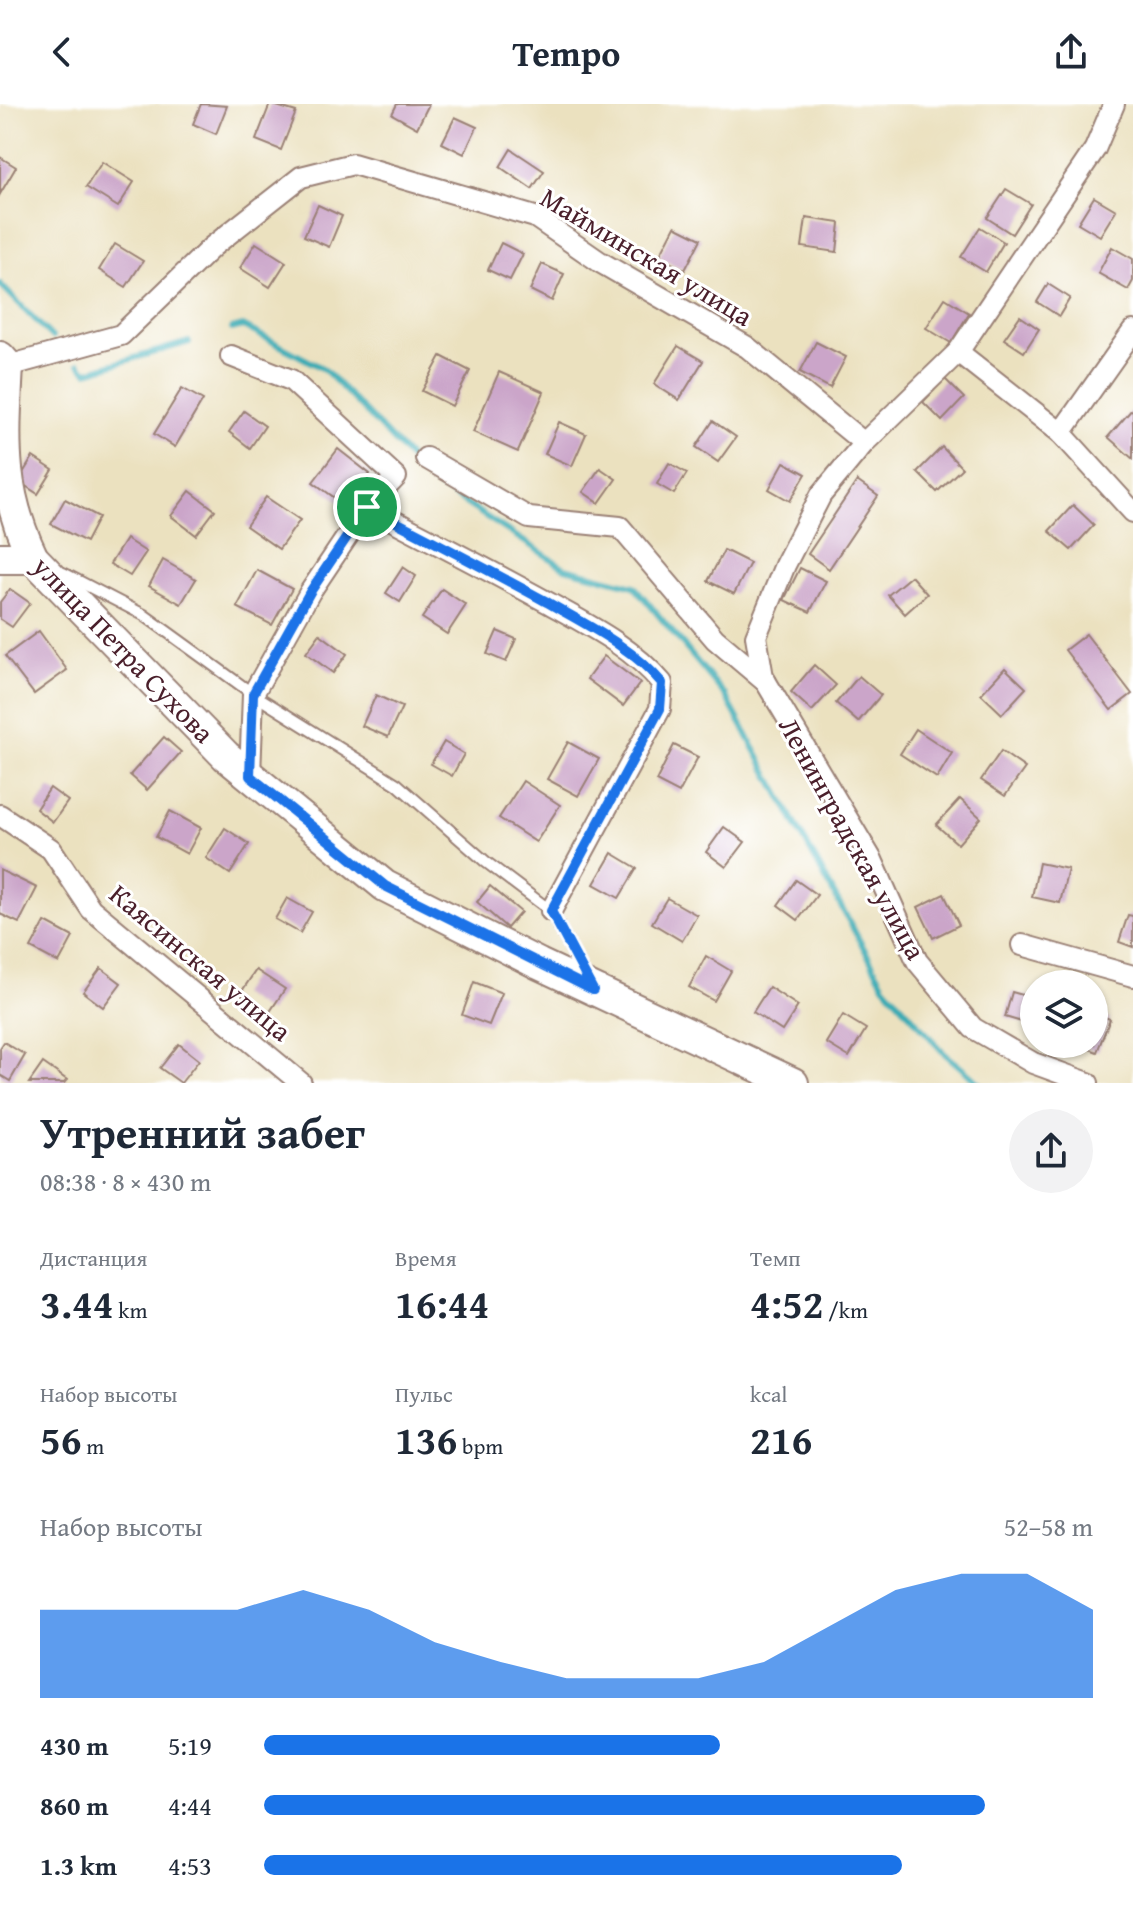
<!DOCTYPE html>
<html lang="ru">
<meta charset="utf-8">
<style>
:root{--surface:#fff;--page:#f2f2f3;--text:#1f2937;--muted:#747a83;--accent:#1a73e8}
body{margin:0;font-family:"Gentium Book Plus",serif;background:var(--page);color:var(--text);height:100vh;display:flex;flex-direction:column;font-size:30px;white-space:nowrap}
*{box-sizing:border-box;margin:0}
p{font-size:26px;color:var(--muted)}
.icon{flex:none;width:44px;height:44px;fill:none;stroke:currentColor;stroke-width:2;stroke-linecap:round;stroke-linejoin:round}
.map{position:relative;height:979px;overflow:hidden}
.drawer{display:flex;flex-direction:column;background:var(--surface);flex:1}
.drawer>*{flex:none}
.fabs{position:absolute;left:1020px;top:866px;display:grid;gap:16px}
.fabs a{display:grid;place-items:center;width:88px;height:88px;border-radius:50%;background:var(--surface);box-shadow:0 2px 6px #0004;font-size:40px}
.pin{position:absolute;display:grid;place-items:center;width:68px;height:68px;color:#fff;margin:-34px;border:4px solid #fff;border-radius:50%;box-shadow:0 2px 8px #0007}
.round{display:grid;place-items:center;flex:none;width:84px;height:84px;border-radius:42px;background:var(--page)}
.headline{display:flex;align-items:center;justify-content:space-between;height:136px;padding:0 40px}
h1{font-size:44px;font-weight:700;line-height:60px}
.stats{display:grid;grid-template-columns:repeat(3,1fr);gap:12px;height:136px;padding:8px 40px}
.stats div{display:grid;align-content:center}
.stats b{font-size:40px;font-weight:700}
.stats small{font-size:22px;font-weight:400}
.stats p{font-size:22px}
.chart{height:224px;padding:16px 40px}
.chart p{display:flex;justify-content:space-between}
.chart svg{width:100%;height:144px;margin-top:8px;fill:var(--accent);opacity:.7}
ul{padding:0 40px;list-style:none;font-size:26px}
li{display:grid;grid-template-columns:128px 96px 1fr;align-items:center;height:60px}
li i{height:20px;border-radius:10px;background:var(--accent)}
header{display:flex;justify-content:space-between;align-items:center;height:104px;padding:0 40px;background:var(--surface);font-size:36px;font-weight:700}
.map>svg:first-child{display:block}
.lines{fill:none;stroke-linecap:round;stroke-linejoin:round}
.stream{stroke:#3aabb4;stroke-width:6}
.building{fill:#cba5c9}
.lane-casing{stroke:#9a8075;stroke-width:14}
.street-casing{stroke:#9a8075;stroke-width:24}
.secondary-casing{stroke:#9a8075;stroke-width:34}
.lane{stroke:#fff;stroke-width:10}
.street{stroke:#fff;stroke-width:20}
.secondary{stroke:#fff;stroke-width:30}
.route-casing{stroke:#fff;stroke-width:16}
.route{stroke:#1a73e8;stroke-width:10}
.labels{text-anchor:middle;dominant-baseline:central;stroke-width:6;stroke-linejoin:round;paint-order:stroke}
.street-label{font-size:28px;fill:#4a1f2b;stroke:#fff}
</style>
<header><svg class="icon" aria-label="back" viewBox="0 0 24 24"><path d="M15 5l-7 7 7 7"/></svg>Tempo<svg class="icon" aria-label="share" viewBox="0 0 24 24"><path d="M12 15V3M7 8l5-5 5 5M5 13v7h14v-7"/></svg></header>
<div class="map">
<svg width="1133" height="979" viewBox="0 0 1133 979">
<rect width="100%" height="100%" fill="#fff"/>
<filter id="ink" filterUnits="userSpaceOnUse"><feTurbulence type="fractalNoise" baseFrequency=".0125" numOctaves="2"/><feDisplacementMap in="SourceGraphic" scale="16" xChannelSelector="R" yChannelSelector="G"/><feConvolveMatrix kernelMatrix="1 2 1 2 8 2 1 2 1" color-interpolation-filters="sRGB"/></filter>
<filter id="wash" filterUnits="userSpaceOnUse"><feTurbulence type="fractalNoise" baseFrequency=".006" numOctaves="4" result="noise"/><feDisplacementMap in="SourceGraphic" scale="32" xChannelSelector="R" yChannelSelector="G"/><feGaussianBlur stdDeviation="1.8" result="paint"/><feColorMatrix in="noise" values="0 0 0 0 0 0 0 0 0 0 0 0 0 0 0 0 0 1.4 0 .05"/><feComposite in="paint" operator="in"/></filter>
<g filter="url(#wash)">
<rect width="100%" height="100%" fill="#ebe1bf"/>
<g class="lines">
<g class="stream">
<polyline points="0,180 52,233"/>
<polyline points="232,225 243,222 324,265 434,379 565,464 634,482 725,591 884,881 944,949 979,979"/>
<polyline points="79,260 87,268 189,238"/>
</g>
</g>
<g id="blocks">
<g class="building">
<polygon points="201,0 227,2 216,30 193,20"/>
<polygon points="270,0 296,8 281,46 256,36"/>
<polygon points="397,0 429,0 417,24 392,10"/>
<polygon points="455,13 477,23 464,50 442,39"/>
<polygon points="511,45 544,67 532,85 500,63"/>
<polygon points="0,53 16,63 0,90"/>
<polygon points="102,58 134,78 118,103 86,83"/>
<polygon points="1006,85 1031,100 1012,130 987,114"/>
<polygon points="1094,93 1116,106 1100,132 1078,119"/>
<polygon points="318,101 342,112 329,143 304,132"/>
<polygon points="806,114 840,119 837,148 802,143"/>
<polygon points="675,122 701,135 685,166 659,153"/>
<polygon points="980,123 1004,138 986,168 961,153"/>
<polygon points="256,139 286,158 270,183 240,164"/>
<polygon points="501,139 523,150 510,176 488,166"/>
<polygon points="115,140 143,157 126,183 99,166"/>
<polygon points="1112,143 1133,155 1133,177 1128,186 1098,169"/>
<polygon points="542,160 564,170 552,197 530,186"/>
<polygon points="1048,180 1070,194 1059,212 1037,198"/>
<polygon points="945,194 969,209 951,239 926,224"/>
<polygon points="1020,212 1039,225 1024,248 1004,235"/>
<polygon points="816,238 846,253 830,284 800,268"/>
<polygon points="678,242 703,257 679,296 654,280"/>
<polygon points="441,252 470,267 452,302 422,287"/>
<polygon points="499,268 544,288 518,348 473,328"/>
<polygon points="945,275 964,294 942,317 923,298"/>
<polygon points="182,284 203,296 175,343 154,330"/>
<polygon points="1133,304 1133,355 1108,333"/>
<polygon points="244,307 265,322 250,344 229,328"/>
<polygon points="713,317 736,333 718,358 696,343"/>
<polygon points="559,318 586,330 572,362 545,350"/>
<polygon points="942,343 962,364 937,388 917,368"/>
<polygon points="338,345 370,370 346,402 313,378"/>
<polygon points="33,353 53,366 38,390 18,377"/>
<polygon points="784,358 806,370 790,397 769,385"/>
<polygon points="669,359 687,369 674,390 657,380"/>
<polygon points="600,364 616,375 599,399 583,388"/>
<polygon points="857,377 878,392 829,465 808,450"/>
<polygon points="190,387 215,406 196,431 171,412"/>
<polygon points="266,393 300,416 279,445 246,422"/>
<polygon points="65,395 99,413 86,438 51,420"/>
<polygon points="1073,401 1094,421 1071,446 1049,427"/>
<polygon points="126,435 146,448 130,472 110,460"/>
<polygon points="724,446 750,459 734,490 708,477"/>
<polygon points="163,456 196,475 181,500 149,482"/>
<polygon points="403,463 416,472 400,498 386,489"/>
<polygon points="800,464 826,477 810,508 784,496"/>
<polygon points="257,466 292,485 272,521 237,503"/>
<polygon points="911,472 927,490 905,510 888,491"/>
<polygon points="10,485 30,499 12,523 0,515 0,498"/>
<polygon points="442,485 466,501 447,530 422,514"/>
<polygon points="39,527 67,566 34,590 5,552"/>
<polygon points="497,527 516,535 506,558 487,550"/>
<polygon points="320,530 347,550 333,569 306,549"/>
<polygon points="1086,530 1132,590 1111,606 1065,546"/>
<polygon points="604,552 640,579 623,602 587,575"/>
<polygon points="814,561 836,581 812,607 791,588"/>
<polygon points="1005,564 1026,584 1002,610 981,590"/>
<polygon points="859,572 881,591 858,618 836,599"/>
<polygon points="376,591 402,603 388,633 362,622"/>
<polygon points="916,625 952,649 937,674 900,650"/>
<polygon points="164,633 181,648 147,686 130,671"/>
<polygon points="444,638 464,650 452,672 431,660"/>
<polygon points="568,638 599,655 578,692 547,675"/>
<polygon points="674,641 698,653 679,689 656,677"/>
<polygon points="1001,647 1025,664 1005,692 981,676"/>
<polygon points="523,677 560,701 536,738 499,714"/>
<polygon points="50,684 68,697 53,718 36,705"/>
<polygon points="960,695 981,714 958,740 936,721"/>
<polygon points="170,707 201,724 187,750 156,733"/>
<polygon points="724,723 745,738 726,763 706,748"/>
<polygon points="225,724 249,740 230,770 206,754"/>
<polygon points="612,749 637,764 619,794 594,780"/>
<polygon points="1039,759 1068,765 1060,799 1032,793"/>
<polygon points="0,766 37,784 19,819 0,810"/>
<polygon points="796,776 817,791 798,816 778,801"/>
<polygon points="490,782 521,808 507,824 477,798"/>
<polygon points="944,790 959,821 933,834 918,803"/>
<polygon points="287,794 312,808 300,829 275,815"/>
<polygon points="667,794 697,811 682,837 652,819"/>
<polygon points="1128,811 1133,812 1133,843 1119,838"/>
<polygon points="45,818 73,833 59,859 31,844"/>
<polygon points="706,852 731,867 714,897 689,883"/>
<polygon points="101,864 121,879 103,903 83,888"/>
<polygon points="256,866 285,885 269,909 240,890"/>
<polygon points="474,878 502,889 489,921 462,911"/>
<polygon points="769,883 798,902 782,927 753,908"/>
<polygon points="1012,888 1033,894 1025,919 1005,913"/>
<polygon points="1094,909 1110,915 1097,948 1078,940 1094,940"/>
<polygon points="843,911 866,925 849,953 826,939"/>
<polygon points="4,938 25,951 10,977 0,971 0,944"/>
<polygon points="179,940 199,956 181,979 160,964"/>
<polygon points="43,959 67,976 64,979 29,979"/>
</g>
</g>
</g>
<g filter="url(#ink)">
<use href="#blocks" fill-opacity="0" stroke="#9a8075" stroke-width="2"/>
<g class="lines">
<g class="lane-casing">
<polyline id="lane" points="63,469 144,511 253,590 397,680 486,758 551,807 587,875"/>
</g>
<g class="street-casing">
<g id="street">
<polyline points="958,248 1061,329 1133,408"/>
<polyline points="231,252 291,276 396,373 367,403 310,488 253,590 250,672"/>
<polyline points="8,262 121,231 212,143 301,73 353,60 535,113 600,158 747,243 864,339"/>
<polyline points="1061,329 1133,227"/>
<polyline points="426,354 529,414 620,423 715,535 766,578"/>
<path d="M367 403C427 434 487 465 547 498 588 521 631 542 662 579L660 605 551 807"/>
<polyline points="0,711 51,745 91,805 301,979"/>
<polyline points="1022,841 1133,872"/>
<polyline points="1088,979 1033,959 973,924 917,857 872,756 763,573 756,532 785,461 821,391 864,339 958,248 1095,45 1114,0"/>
</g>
</g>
<g class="secondary-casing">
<g id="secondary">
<path d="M0 253 8 262C4 338 0 386 33 454L226 652 385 782 539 860 793 979"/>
<polyline points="0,454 33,454"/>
</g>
</g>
<use href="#lane" class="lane"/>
<use href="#street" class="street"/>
<use href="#secondary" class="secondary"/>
</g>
</g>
<g class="lines" filter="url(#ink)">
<g class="route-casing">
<path id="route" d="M367 403C427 434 487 465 547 498 588 522 631 542 662 579L660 605 551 807 593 886 385 782 250 672 253 590 310 488Z"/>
</g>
<use href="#route" class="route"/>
</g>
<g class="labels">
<g class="street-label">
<text transform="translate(647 152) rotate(31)">Майминская улица</text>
<text transform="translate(124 545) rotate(46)">улица Петра Сухова</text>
<text transform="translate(853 734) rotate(61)">Ленинградская улица</text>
<text transform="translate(201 858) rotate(40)">Каясинская улица</text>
</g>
</g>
</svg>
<div class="fabs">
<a><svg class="icon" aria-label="layers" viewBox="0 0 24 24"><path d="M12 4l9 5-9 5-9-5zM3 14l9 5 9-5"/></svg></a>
</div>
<div class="pin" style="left:367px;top:403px;background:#1e9e55"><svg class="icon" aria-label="arrive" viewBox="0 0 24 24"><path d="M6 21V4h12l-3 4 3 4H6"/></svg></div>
</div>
<section class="drawer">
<div class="headline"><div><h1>Утренний забег</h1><p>08:38 · 8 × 430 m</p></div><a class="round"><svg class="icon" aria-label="share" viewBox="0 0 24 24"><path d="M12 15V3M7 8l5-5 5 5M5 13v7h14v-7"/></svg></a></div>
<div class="stats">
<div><p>Дистанция</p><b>3.44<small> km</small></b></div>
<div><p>Время</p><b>16:44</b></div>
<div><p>Темп</p><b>4:52<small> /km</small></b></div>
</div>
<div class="stats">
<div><p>Набор высоты</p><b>56<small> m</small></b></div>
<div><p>Пульс</p><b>136<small> bpm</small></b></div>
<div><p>kcal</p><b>216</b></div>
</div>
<div class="chart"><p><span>Набор высоты</span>52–58 m</p>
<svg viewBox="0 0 160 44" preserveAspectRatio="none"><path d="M0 44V17L10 17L20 17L30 17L40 11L50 17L60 27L70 33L80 38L90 38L100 38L110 33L120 22L130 11L140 6L150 6L160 17V44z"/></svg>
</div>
<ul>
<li><b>430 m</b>5:19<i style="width:55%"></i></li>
<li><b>860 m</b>4:44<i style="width:87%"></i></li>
<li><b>1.3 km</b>4:53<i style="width:77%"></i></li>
</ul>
</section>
